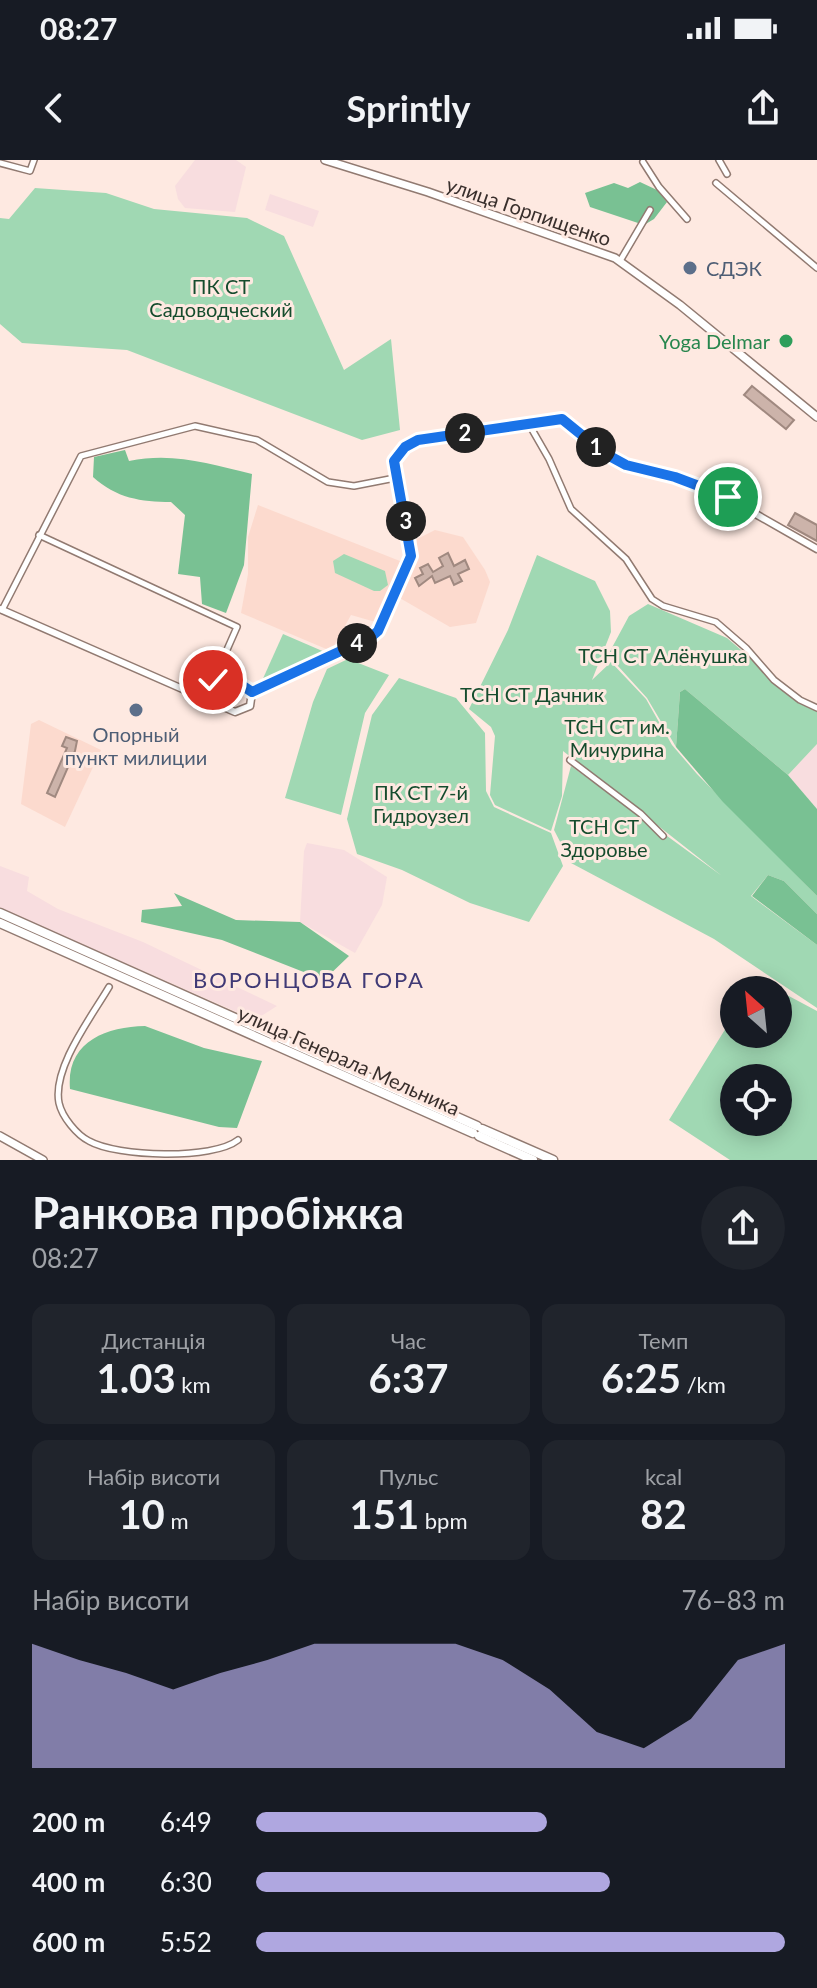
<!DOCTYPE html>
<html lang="uk">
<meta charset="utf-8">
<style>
:root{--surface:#171b24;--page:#20242c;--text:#f1f3f6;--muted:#9ea1a6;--accent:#afa7e0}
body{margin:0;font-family:Lato,sans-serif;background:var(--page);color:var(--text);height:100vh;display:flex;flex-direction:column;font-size:30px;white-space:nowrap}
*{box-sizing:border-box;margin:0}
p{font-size:26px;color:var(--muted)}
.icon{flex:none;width:44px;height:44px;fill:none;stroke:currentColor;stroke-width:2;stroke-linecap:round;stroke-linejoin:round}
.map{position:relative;height:1000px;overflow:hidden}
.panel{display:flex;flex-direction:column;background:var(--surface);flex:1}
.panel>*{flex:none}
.needle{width:52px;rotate:333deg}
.tools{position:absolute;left:720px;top:816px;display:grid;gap:16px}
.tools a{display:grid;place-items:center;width:72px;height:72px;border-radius:50%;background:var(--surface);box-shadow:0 4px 20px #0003;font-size:40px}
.pin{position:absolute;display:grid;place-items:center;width:68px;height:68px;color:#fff;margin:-34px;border:4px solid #fff;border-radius:50%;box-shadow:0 2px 8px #0007}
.km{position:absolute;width:40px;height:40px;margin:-20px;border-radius:50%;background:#222;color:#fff;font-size:22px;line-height:40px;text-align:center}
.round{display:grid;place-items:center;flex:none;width:84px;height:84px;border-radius:42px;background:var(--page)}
.overview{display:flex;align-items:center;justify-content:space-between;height:136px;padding:0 32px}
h1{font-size:44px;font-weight:700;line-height:60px}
.stats{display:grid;grid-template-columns:repeat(3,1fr);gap:12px;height:136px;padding:8px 32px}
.stats div{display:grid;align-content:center;border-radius:16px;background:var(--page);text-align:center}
.stats b{font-size:40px;font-weight:700}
.stats small{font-size:22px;font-weight:400}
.stats p{font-size:22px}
.chart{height:224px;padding:16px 32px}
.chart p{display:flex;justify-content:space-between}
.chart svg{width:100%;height:144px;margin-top:8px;fill:var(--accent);opacity:.7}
ul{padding:0 32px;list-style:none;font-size:26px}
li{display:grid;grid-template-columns:128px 96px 1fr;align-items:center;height:60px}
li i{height:20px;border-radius:10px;background:var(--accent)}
.status{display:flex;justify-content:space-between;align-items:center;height:56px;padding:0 40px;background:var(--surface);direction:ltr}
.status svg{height:22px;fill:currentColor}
header{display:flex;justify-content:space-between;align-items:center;height:104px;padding:0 32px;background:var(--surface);font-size:36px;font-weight:700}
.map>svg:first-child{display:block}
.built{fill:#fcdace}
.industrial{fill:#f8dddf}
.green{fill:#a0d8b3;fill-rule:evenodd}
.forest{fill:#79c193}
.building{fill:#ccb3aa;stroke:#a08980;stroke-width:2}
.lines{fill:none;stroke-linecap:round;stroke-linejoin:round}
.minor-casing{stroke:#917a71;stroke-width:8}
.tertiary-casing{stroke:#917a71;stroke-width:9}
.secondary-casing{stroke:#917a71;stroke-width:10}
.primary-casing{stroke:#917a71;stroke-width:11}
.minor{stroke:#fff;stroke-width:5}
.tertiary{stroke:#fff;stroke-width:6}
.secondary{stroke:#fff;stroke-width:7}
.primary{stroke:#fff;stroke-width:8}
.route-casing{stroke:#fff;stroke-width:16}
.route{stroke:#1a73e8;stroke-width:10}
.service-dot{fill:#5c6f8a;stroke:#fee9e1;stroke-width:3}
.leisure-dot{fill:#2e9e5b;stroke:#fee9e1;stroke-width:3}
.labels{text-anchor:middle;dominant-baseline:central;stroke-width:6;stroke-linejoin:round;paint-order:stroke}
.street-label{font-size:20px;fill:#392f2c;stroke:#fee9e1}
.service-label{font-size:20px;fill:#4e5e75;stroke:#fee9e1;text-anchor:start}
.park-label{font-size:20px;fill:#154c2d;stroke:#fee9e1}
.leisure-label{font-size:20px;fill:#27864d;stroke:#fee9e1;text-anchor:end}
.neighbourhood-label{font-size:22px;letter-spacing:2px;fill:#403a76;stroke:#fee9e1}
</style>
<div class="status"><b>08:27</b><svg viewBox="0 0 49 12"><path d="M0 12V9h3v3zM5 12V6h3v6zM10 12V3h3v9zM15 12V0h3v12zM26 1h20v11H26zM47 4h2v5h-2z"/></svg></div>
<header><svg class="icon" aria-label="back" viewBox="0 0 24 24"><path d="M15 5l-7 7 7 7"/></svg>Sprintly<svg class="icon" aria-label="share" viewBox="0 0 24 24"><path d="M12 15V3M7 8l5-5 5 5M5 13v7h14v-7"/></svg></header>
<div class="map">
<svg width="817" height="1000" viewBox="0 0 817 1000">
<rect width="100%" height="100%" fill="#fee9e1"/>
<g class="built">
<polygon points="258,345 405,403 379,463 351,455 331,491 241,453 248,414 248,377"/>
<polygon points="435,370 463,377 485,410 490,422 476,463 450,467 398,437 414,403 417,379"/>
<polygon points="39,560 101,590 65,667 21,644 31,564"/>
</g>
<g class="industrial">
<polygon points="195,0 236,0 246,7 235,52 185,48 178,39 175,26"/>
<polygon points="270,34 319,51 313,67 265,50"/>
<polygon points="817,584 817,649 788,615"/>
<polygon points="307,683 344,690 387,717 382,745 355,793 300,762 304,691"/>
<polygon points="0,706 29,717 27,731 58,749 143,782 277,846 255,860 0,748"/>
</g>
<g class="green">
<polygon points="35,28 106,33 154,49 247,58 284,76 344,210 391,179 400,270 362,280 127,190 22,183 0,164 0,58 9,59"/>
<polygon points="344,394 385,411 388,425 380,431 374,431 335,413 333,401"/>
<polygon points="537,395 595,421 610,451 611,472 592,520 611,502 646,539 672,585 697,614 817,736 817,754 784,721 768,715 751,736 817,785 817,848 714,779 571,703 554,670 571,606 722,716 563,591 562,636 551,671 495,645 490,635 495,576 491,567 469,549 508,470"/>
<polygon points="648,444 727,478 800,540 817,549 817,584 788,615 685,529 680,532 676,587 647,538 608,495 629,456"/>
<polygon points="283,474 327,493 261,523"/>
<polygon points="348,499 389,515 365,553 341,655 285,638 313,542 327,509"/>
<polygon points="399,518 456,538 485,573 486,631 494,647 551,673 563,706 529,762 470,743 402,710 357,694 347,659 372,555"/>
<path d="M757 819 817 851V1000H730L669 960 734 855V874H778V830H750ZM734 918H778V962H734Z"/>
</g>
<g class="forest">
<polygon points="640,22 657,30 667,42 654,59 644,65 590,47 585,33 614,23 628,28"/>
<path d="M125 290 129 301C174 292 209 304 252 314L244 405 226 453 202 444 200 417 178 414 185 355 171 342C141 342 116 338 93 317L94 297Z"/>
<polygon points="685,529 788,615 817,649 817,736 723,642 676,587 680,532"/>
<polygon points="768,715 784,721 817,754 817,785 752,736"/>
<polygon points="174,733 236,760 300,762 349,796 324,820 222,780 141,762 142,750 182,746"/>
<path d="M145 866 204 888 262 901 237 968 219 967 70 929C66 882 105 867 145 866Z"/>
</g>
<g class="building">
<polygon points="752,226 794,260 786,269 744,235"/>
<polygon points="795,353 817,365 817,381 788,365"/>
<polygon points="448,393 454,406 465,400 469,409 458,414 462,421 454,425 450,416 435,423 432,416 419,426 415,418 423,414 420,408 428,404 433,412 443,406 439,398"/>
<polygon points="66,577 77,581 75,591 55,637 47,633 67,588 62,586"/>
</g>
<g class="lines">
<g class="minor-casing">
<g id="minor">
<polyline points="719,0 727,14"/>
<polyline points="643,2 659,27 687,59"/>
<polyline points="0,3 30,11 34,0"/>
<polyline points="716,23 817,108"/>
<polyline points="620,101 650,50"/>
<polyline points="530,266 549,299 571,349 626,399 652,439 663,446 716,462 746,488 774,520 800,540 817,548"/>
<polyline points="39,375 237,467 211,526"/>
<polyline points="2,450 81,296 195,266 257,280 328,322 354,326 395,318"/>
<polyline points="570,600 641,654 663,676"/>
<path d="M109 827C92 856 52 908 59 943 62 957 77 975 89 981 117 997 213 1000 238 980"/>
</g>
</g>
<g class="tertiary-casing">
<g id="tertiary">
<polyline points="0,449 235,552 250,546 252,532"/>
<polyline points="182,527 243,526 252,532"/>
<polyline points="252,532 371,477 378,471 411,396 394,301 405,287 425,278 565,260 615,300 710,328 817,389"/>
</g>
</g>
<g class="secondary-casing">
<g id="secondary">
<polyline points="325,0 428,32 615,98 680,145 817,257"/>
<polyline points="0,976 43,1000"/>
</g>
</g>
<g class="primary-casing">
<g id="primary">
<polyline points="0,753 477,966"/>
<polyline points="0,763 473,973"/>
<polyline points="482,969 553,1000"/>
<polyline points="479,976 533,1000"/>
</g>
</g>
<use href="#minor" class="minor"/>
<use href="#tertiary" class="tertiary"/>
<use href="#secondary" class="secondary"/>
<use href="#primary" class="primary"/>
</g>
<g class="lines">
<g class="route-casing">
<polyline id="route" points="213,520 211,526 243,526 252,532 371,477 378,471 411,396 394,301 405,287 418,280 562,259 604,293 626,305 675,317 728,337"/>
</g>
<use href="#route" class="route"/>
</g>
<g class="service-dot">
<circle cx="690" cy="108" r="8"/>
<circle cx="136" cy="550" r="8"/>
</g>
<circle class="leisure-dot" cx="786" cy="181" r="8"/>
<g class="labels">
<g class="street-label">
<text transform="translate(529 51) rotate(19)">улица Горпищенко</text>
<text transform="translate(349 900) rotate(24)">улица Генерала Мельника</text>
</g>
<g class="service-label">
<text x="706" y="108">СДЭК</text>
<text x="136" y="574" text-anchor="middle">Опорный<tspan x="136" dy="23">пункт милиции</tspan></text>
</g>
<g class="park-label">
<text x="221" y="126">ПК СТ<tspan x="221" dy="23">Садоводческий</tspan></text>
<text x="663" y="495">ТСН СТ Алёнушка</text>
<text x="532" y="534">ТСН СТ Дачник</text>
<text x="617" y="566">ТСН СТ им.<tspan x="617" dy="23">Мичурина</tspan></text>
<text x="421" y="632">ПК СТ 7-й<tspan x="421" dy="23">Гидроузел</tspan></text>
<text x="604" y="666">ТСН СТ<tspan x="604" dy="23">Здоровье</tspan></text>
</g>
<g class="leisure-label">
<text x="770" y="181">Yoga Delmar</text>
</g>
<g class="neighbourhood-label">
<text x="309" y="819">ВОРОНЦОВА ГОРА</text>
</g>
</g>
</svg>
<div class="tools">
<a><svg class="needle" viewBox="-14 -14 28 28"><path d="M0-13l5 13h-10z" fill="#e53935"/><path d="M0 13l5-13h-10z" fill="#9ea1a6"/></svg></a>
<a><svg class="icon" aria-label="locate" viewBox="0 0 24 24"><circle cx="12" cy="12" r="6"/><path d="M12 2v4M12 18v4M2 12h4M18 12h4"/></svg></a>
</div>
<div class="pin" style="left:728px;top:337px;background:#1e9e55"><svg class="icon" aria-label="arrive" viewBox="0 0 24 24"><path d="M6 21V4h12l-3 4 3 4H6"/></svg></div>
<div class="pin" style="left:213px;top:520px;background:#d93025"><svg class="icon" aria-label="check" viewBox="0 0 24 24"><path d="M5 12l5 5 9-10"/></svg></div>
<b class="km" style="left:596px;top:287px">1</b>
<b class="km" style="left:465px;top:273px">2</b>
<b class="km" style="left:406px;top:361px">3</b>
<b class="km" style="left:357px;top:483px">4</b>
</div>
<section class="panel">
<div class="overview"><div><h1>Ранкова пробіжка</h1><p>08:27</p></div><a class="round"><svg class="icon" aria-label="share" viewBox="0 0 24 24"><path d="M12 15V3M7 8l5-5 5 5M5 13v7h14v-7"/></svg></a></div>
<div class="stats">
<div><p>Дистанція</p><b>1.03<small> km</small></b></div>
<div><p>Час</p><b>6:37</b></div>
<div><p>Темп</p><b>6:25<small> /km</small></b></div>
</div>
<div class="stats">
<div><p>Набір висоти</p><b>10<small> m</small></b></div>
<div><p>Пульс</p><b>151<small> bpm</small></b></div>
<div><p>kcal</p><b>82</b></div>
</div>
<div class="chart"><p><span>Набір висоти</span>76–83 m</p>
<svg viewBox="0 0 160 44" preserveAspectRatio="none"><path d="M0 44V6L10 11L20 15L30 20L40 15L50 11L60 6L70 6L80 6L90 6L100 11L110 20L120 33L130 38L140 29L150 11L160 6V44z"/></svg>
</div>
<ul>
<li><b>200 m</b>6:49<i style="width:55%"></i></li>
<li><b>400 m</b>6:30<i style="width:67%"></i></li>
<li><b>600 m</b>5:52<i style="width:100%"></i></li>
</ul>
</section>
